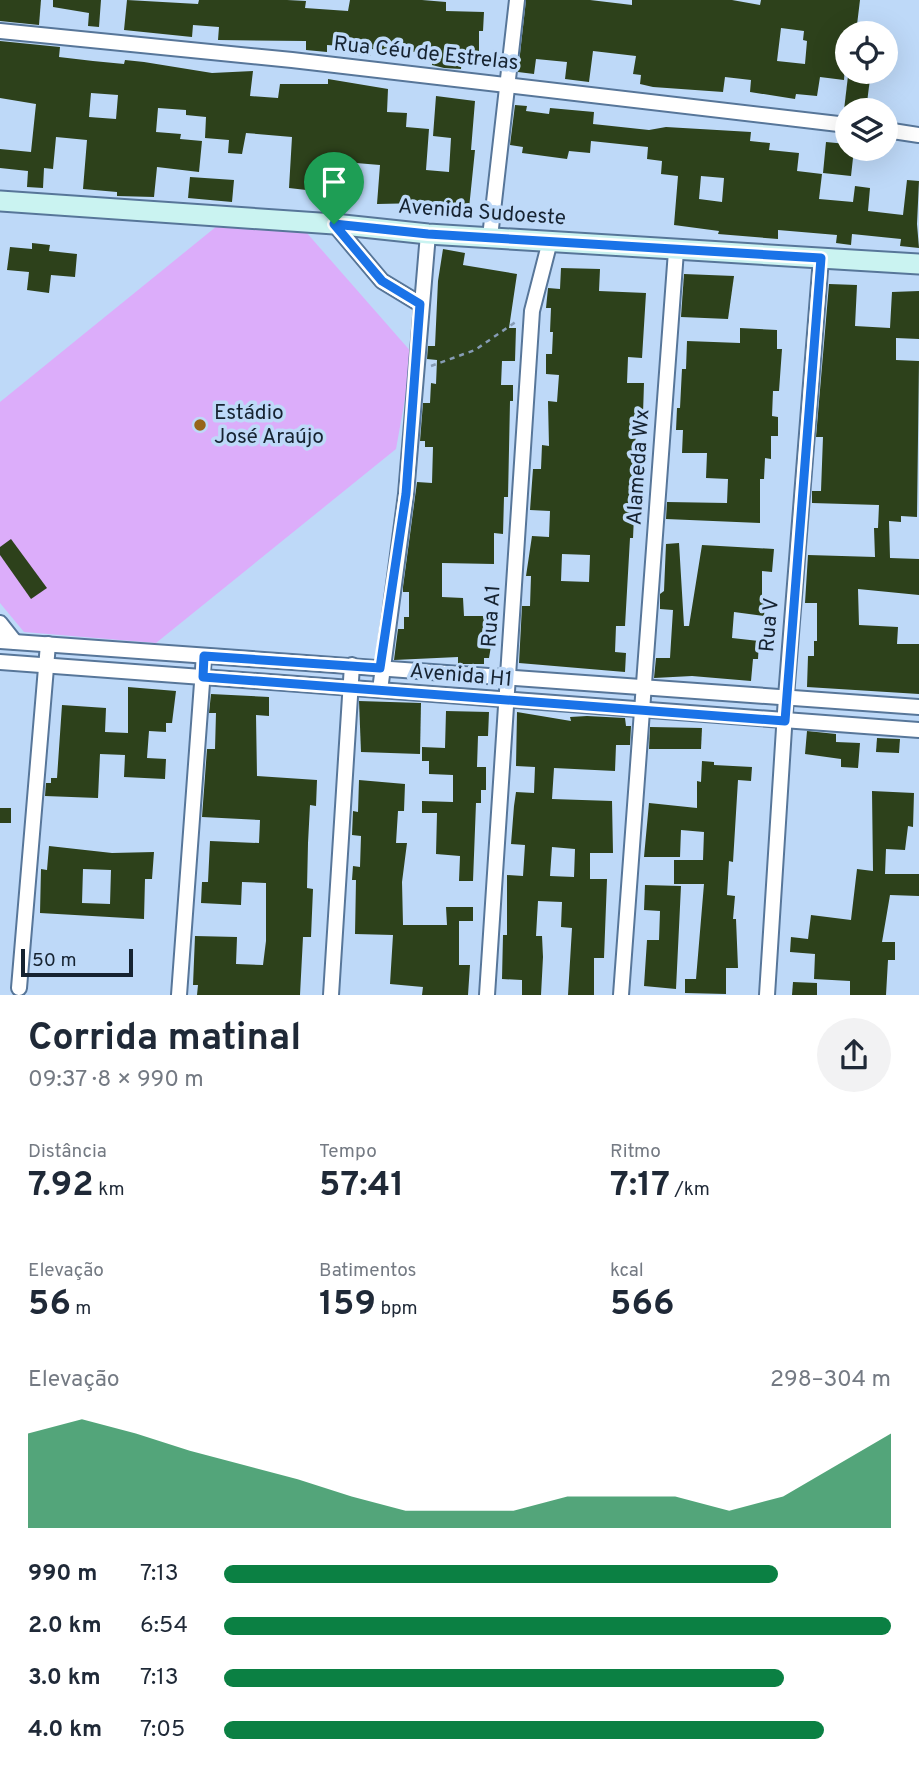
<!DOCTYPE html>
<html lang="pt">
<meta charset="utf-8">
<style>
:root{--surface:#fff;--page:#f2f2f3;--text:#1f2937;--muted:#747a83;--accent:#0b8043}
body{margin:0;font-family:Overpass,sans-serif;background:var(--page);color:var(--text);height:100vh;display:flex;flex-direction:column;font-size:26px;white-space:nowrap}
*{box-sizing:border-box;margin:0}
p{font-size:23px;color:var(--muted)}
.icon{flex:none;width:38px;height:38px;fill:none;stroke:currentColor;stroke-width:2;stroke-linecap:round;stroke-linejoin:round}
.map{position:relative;height:995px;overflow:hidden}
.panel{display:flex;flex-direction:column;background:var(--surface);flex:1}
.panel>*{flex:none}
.fabs{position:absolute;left:835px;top:21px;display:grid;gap:14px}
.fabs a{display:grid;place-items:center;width:63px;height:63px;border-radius:50%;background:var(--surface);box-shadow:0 7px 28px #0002;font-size:35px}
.scale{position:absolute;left:21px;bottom:18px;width:112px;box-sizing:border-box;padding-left:7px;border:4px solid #162331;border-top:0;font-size:19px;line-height:24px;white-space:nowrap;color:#162331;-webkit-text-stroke:5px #bed9f8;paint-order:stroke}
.pin{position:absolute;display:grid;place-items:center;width:60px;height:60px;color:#fff;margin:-72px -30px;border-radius:50% 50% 50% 0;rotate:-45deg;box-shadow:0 0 7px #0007}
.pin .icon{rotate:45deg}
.round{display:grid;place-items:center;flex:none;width:74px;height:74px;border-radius:37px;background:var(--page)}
.summary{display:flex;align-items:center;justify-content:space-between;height:119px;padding:0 28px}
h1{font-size:38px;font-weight:700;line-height:52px}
.metrics{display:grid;grid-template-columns:repeat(3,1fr);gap:10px;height:119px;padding:7px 28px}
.metrics div{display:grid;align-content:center}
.metrics b{font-size:35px;font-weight:700}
.metrics small{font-size:19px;font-weight:400}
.metrics p{font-size:19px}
.chart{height:196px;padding:14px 28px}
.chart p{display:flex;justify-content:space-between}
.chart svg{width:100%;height:126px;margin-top:7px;fill:var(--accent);opacity:.7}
ul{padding:0 28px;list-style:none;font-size:23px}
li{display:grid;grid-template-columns:112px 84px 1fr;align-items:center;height:52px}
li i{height:18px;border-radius:9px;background:var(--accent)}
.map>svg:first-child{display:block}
.green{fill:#dcadfa}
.building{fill:#2d411b;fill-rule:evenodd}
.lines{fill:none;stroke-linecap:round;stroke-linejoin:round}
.street-casing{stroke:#577699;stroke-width:18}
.secondary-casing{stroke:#577699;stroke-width:23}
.path{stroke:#869cb5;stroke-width:2.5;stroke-dasharray:5 5;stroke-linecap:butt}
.street{stroke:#fff;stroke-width:14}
.secondary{stroke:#caf3f1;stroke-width:19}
.route-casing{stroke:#fff;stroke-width:14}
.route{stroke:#1a73e8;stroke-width:9}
.poi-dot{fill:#976519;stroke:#bed9f8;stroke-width:2.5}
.labels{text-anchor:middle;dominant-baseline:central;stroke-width:7;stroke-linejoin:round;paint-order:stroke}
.street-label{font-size:21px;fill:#162331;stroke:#bed9f8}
.poi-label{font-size:21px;fill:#162331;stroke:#bed9f8;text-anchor:start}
</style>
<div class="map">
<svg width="919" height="995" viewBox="0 0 919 995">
<rect width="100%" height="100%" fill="#bed9f8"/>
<polygon class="green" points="217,226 306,232 413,354 396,449 156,643 24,632 0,603 0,402"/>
<g class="building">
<polygon points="0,0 41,0 39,25 0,21"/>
<polygon points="53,0 101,0 99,27 88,26 89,13 53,7"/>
<polygon points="127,0 198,4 199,0 287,0 306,1 305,8 348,11 350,0 422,0 446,2 446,11 484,12 483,31 479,31 479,52 462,52 461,69 444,68 432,65 432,53 371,49 371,56 357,55 357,47 327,45 327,52 306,50 306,41 218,40 219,27 193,25 192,37 124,30"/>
<path d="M526 0H590L632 5V0H732L760 5 761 0H860L856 33H847L844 80 820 77 817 96 796 94 795 99 750 92 751 80 725 77 723 92 653 87 640 84 641 75 633 74 636 56 593 51 589 82 565 79 567 62 536 59 534 74 518 72ZM781 28 804 31 803 40 807 41 805 64 777 61Z"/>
<path d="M0 41 60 47 59 57 93 61 124 64 125 60 144 62 212 73 253 71 250 96 278 98 280 84H328V79L388 89 387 112 407 113 406 127 429 129 426 170 449 172 451 138 433 136 436 96 475 101 471 150H475L468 218 421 213 422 203 377 204 380 165 344 162 341 194 289 188 292 137 246 133 242 154 228 153 229 140 205 138 206 117 186 115V110L158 108 156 132 181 134 180 139 202 141 199 172 157 167 154 197 117 196V192L83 189 87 140 56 137 53 169 44 168 43 188 27 187 28 171 0 168V149L31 152 36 104 0 98ZM91 93 118 95 116 119 89 117Z"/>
<polygon points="848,76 870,79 866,110 844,110"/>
<path d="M515 105 527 106 526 111 549 114 550 108 594 112 593 124 649 130 666 127 751 132 750 141 770 143 769 150 799 153 797 171 822 174 819 199 853 202 855 186 870 188 868 211 903 215 907 180 919 181 917 224 919 248 900 246 901 239 852 234 851 245 836 243 837 235 778 230V239L718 234 719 231 674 225 678 176 661 174 662 161 647 159 648 147 591 141 590 153 569 151 567 159 522 153 523 147 510 145ZM701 176 724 178 722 202 699 199Z"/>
<polygon points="826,142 847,144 847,149 854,149 851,176 823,173"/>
<polygon points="190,177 234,180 232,202 188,198"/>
<polygon points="32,243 50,245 49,251 77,254 75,277 51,275 49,293 27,290 29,272 7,270 10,247 32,249"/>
<polygon points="443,249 465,253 463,265 517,274 509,328 516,328 515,361 502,361 501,385 513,385 513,401 510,401 508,497 504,497 503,534 494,533 494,564 442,563 442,597 463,598 464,616 496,616 489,658 484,658 484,664 458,664 458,657 394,660 398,629 404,629 404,617 409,617 409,592 403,592 403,587 417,482 432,483 433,447 425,447 425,441 420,441 423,403 430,403 431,383 436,384 437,360 427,359 428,346 435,346 438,281"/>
<path d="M561 268 600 269 599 291 646 293 642 358 628 357 627 383H644L643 414 637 413 635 449H641L640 469H637V517L634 516 633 538H630L625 626H616L615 652 626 653 625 672 519 663 522 606H530L531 576H526L532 536 549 537 550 511 530 510 533 469H541L542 445 549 446 548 401 557 402 559 375 546 374V354H552L553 332H550L551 308H546L548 288 560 289ZM562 554 590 555 589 582 561 581Z"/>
<polygon points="684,274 734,276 728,319 681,317"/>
<polygon points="829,284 857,285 855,326 890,328 892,292 919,291 919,339 896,338 896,360 919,361 917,517 901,516 901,522 889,521 890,558 919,559 919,595 858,589 859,625 898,627 897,644 919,644 919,694 807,687 808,656 814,656 814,641 817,641 817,603 805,603 808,555 875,557 874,528 878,528 879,505 812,503 812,491 821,491 823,437 816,437"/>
<polygon points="740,328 777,330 777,349 782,349 779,391 773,391 772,416 778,417 778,436 771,436 771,459 765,458 764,479 760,479 760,523 666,519 667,502 727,503 728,479 706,478 707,453 682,453 683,430 676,430 677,408 680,408 682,369 686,369 687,341 740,343"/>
<polygon points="11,539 47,588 31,599 0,555 0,547"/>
<polygon points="679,543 684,626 689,626 702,545 774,549 772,572 762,571 762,596 766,596 764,616 734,612 732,638 759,641 758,659 753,659 751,681 692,676 654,678 656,658 670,658 673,610 660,609 660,594 664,591 666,544"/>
<polygon points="128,687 176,691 172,723 166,723 166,732 149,731 147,758 166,759 165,779 124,777 125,755 100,754 98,798 45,796 46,783 51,783 51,778 57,778 62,705 106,708 105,732 128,733"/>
<polygon points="211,694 269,697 269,716 256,715 257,776 317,780 316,806 310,805 308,843 307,888 313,889 311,937 303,937 300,995 197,995 198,985 193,985 195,936 237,937 236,964 263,965 266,941 266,883 242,882 241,905 201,903 202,882 208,882 210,841 259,843 260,820 202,817 207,749 215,749 216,713 209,713"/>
<polygon points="359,701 421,703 420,754 361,752"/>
<polygon points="446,711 489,712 488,736 478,736 477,767 486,767 486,790 481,790 481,803 476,803 473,881 459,881 460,856 436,854 437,813 422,813 422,801 453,802 453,775 429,774 429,761 422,761 422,747 445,748"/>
<path d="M517 712 571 721 570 717 587 716 625 718 626 726H631L630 745H616L615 771 554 768 552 799 612 801 613 853H590V879H607L604 958H594V995H568L572 928 561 927 562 902 538 901 536 936H542L543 957 541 995H522V980L502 979 503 935H507V875L523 876 525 845 511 844 514 806 516 792 534 793 535 767 516 766ZM552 847 575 849 574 877 550 876Z"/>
<polygon points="650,727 702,728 701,749 649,749"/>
<polygon points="807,731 836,734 836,742 860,743 858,768 841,767 841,759 805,754"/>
<polygon points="877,738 900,739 899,753 876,752"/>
<polygon points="702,761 714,762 714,765 752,767 751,781 738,780 733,862 729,861 727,895 735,896 733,919 736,919 738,968 726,968 726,994 685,993 685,979 696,979 704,884 674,884 674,860 703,860 704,832 681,830 680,857 644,857 649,803 697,808 697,781 701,782"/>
<polygon points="359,780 405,784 404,811 398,811 396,843 407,843 402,882 403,925 447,925 446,907 473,907 473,921 459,921 459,965 470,965 468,995 422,995 423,987 390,984 393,935 355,934 356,880 352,880 353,866 360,867 361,836 352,835 353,811 358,812"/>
<polygon points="872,791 914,793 913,827 908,826 905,850 886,849 885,874 919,874 919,896 890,895 882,942 895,942 895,960 888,960 886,995 850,995 850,981 814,979 815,954 790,952 791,937 808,939 811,915 851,920 857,869 873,871"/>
<rect x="0" y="808" width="11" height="15"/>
<path d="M49 846 112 853 154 852 152 879H145L144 919 40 913 41 869 47 870ZM83 869 111 870 110 904 82 903Z"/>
<polygon points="645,885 681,886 676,989 644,986 647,940 659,940 660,911 644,910"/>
<polygon points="793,982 817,983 817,995 792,995"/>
</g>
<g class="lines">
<g class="street-casing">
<g id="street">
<polyline points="0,31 292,60 847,125"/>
<polyline points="886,130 919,135"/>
<polyline points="334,224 382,281 420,304"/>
<polyline points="490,237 517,0"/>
<polyline points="0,623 15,642"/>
<polyline points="0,641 919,707"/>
<polyline points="0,662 919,730"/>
<polyline points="380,690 406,494 428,234"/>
<polyline points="19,988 48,644"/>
<polyline points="179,995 204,656"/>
<polyline points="331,995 352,665"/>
<polyline points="487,995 532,311 550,241"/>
<polyline points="621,995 676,251"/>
<polyline points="767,995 786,697 821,258"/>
</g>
</g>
<g class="secondary-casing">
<polyline id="secondary" points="0,201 334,224 428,234 919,264"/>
</g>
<polyline class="path" points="431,366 475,350 517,321"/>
<use href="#street" class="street"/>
<use href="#secondary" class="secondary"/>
</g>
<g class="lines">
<g class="route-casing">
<polygon id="route" points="334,224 428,234 821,258 785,721 203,677 204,656 380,668 406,494 420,304 382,281"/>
</g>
<use href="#route" class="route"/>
</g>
<circle class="poi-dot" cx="200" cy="425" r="7"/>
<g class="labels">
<g class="street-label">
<text transform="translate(426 54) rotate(6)">Rua Céu de Estrelas</text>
<text transform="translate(482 213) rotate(4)">Avenida Sudoeste</text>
<text transform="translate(639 467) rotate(-86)">Alameda Wx</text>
<text transform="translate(492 616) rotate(-86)">Rua A1</text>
<text transform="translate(770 625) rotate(-85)">Rua V</text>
<text transform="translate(461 676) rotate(5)">Avenida H1</text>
</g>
<g class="poi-label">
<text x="214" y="413">Estádio<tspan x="214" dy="24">José Araújo</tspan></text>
</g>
</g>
</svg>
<div class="fabs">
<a><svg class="icon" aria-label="locate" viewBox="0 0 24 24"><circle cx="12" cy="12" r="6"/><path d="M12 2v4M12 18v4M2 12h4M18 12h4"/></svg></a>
<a><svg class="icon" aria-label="layers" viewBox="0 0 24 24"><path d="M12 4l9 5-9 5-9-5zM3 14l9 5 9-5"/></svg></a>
</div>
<div class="scale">50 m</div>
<div class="pin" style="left:334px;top:224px;background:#1e9e55"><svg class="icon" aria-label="arrive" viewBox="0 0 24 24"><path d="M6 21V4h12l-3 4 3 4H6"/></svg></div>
</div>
<section class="panel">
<div class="summary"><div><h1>Corrida matinal</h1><p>09:37 · 8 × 990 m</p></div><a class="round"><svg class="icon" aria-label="share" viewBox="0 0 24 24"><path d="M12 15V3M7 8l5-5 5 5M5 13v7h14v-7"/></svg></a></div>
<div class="metrics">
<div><p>Distância</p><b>7.92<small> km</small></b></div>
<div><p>Tempo</p><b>57:41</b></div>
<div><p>Ritmo</p><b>7:17<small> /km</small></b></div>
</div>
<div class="metrics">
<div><p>Elevação</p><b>56<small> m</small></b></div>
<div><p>Batimentos</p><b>159<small> bpm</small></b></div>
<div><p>kcal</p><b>566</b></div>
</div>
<div class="chart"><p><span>Elevação</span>298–304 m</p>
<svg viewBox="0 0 160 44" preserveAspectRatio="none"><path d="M0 44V11L10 6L20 11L30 17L40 22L50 27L60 33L70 38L80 38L90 38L100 33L110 33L120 33L130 38L140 33L150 22L160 11V44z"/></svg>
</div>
<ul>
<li><b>990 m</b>7:13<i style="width:83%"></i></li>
<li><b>2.0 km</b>6:54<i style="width:100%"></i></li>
<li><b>3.0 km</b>7:13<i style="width:84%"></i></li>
<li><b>4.0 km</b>7:05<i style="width:90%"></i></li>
</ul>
</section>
